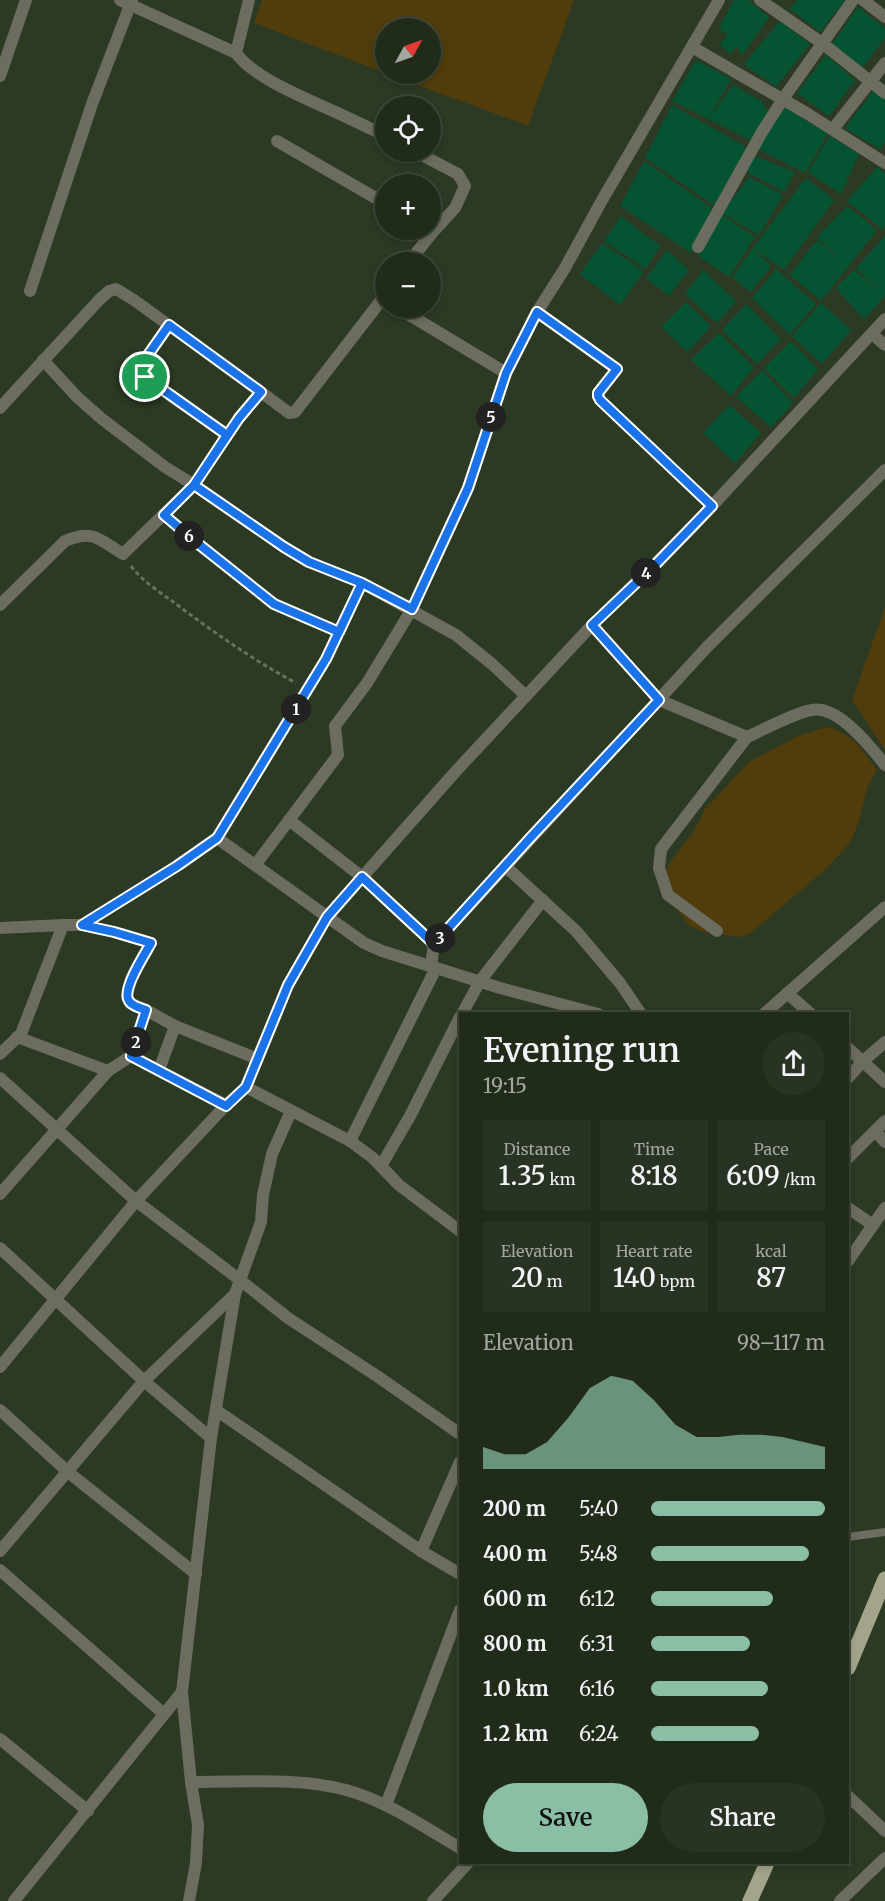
<!DOCTYPE html>
<meta charset="utf-8">
<style>
:root{--surface:#212b1a;--page:#293323;--text:#f1f3f6;--muted:#a2a7a2;--line:#3e4739;--accent:#8abfa5}
body{margin:0;font-family:Merriweather,serif;background:var(--page);color:var(--text);height:100vh;display:flex;flex-direction:column;font-size:22px;white-space:nowrap}
*{box-sizing:border-box;margin:0}
p{font-size:20px;color:var(--muted)}
.icon{flex:none;width:33px;height:33px;fill:none;stroke:currentColor;stroke-width:2;stroke-linecap:round;stroke-linejoin:round}
.map{position:relative;flex:1;overflow:hidden}
.side{position:absolute;left:459px;top:1012px;width:390px;height:852px;display:flex;flex-direction:column;background:var(--surface);border-radius:0px;box-shadow:0 3px 9px #0003,0 0 0 2px var(--line)}
.side>*{flex:none}
.needle{width:39px;rotate:50deg}
.fabs{position:absolute;left:375px;top:18px;display:grid;gap:12px}
.fabs a{display:grid;place-items:center;width:66px;height:66px;border-radius:50%;background:var(--surface);box-shadow:0 3px 9px #0003,0 0 0 2px var(--line);font-size:30px}
.pin{position:absolute;display:grid;place-items:center;width:51px;height:51px;color:#fff;margin:-26px;border:3px solid #fff;border-radius:50%;box-shadow:0 2px 6px #0007}
.km{position:absolute;width:30px;height:30px;margin:-15px;border-radius:50%;background:#222;color:#fff;font-size:16px;line-height:30px;text-align:center}
.round{display:grid;place-items:center;flex:none;width:63px;height:63px;border-radius:32px;background:var(--page)}
.headline{display:flex;align-items:center;justify-content:space-between;height:102px;padding:0 24px}
h1{font-size:33px;font-weight:600;line-height:45px}
.stats{display:grid;grid-template-columns:repeat(3,1fr);gap:9px;height:102px;padding:6px 24px}
.stats div{display:grid;align-content:center;border-radius:0px;background:var(--page);text-align:center}
.stats b{font-size:26px;font-weight:600}
.stats small{font-size:16px;font-weight:400}
.stats p{font-size:16px}
.chart{height:168px;padding:12px 24px}
.chart p{display:flex;justify-content:space-between}
.chart svg{width:100%;height:108px;margin-top:6px;fill:var(--accent);opacity:.7}
.action{display:flex;gap:12px;margin-top:auto;padding:12px 24px}
.action a{flex:1;height:69px;border-radius:36px;background:var(--accent);color:#111;font-size:24px;font-weight:600;line-height:69px;text-align:center}
.action a+a{background:var(--page);color:var(--text)}
ul{padding:0 24px;list-style:none;font-size:20px}
li{display:grid;grid-template-columns:96px 72px 1fr;align-items:center;height:45px}
li i{height:15px;border-radius:8px;background:var(--accent)}
.map>svg:first-child{display:block}
.green{fill:#513c0b}
.building{fill:#065333}
.lines{fill:none;stroke-linecap:round;stroke-linejoin:round}
.path{stroke:#66715e;stroke-width:3;stroke-dasharray:4.5 3;stroke-linecap:butt}
.lane{stroke:#6c6d60;stroke-width:8}
.street{stroke:#6c6d60;stroke-width:12}
.primary{stroke:#a3a48a;stroke-width:15}
.route-casing{stroke:#fff;stroke-width:12}
.route{stroke:#1a73e8;stroke-width:8}
</style>
<div class="map">
<svg width="885" height="1901" viewBox="0 0 885 1901">
<rect width="100%" height="100%" fill="#2c3923"/>
<g class="green">
<polygon points="262,0 574,0 528,126 388,74 430,74 430,28 386,28 385,73 254,23"/>
<polygon points="885,607 885,750 852,700"/>
<path d="M830 727C856 738 861 748 877 770L868 786 859 821 850 843 825 870 748 935 739 937 703 932 690 926 681 915 664 889 663 875 672 859 693 833 705 809 750 761 798 736 820 729Z"/>
</g>
<g class="building">
<polygon points="734,0 748,0 769,17 742,56 737,47 730,54 720,45 727,34 719,28"/>
<polygon points="797,0 845,0 820,32 790,9"/>
<polygon points="858,7 885,28 885,38 860,71 830,47"/>
<polygon points="780,21 810,44 776,87 744,64"/>
<polygon points="826,55 855,80 829,116 797,93"/>
<polygon points="696,60 731,79 709,118 733,85 761,101 769,113 752,141 672,101"/>
<polygon points="874,90 885,98 885,142 880,149 845,128"/>
<polygon points="672,105 748,148 715,206 645,158"/>
<polygon points="784,107 828,134 805,173 758,149"/>
<polygon points="830,136 859,154 841,194 808,172"/>
<polygon points="753,155 795,172 784,192 747,172"/>
<polygon points="644,161 712,208 691,253 620,206"/>
<polygon points="877,167 885,173 885,226 883,230 847,201"/>
<polygon points="749,177 783,195 759,235 722,213"/>
<polygon points="806,178 834,200 784,270 753,248 771,266 751,292 732,277 753,248"/>
<polygon points="847,206 877,230 821,301 790,275 817,240 841,259 817,237"/>
<polygon points="721,214 755,237 729,277 697,255"/>
<polygon points="621,216 660,246 646,269 604,241"/>
<polygon points="885,236 885,296 864,319 836,288 854,270 881,292 856,268"/>
<polygon points="602,243 644,271 620,305 580,274"/>
<polygon points="667,250 689,270 669,296 646,278"/>
<polygon points="776,269 816,304 790,335 752,298"/>
<polygon points="703,270 736,301 717,323 685,294"/>
<polygon points="686,302 711,326 687,352 661,327"/>
<polygon points="821,303 851,330 822,364 792,336"/>
<polygon points="746,304 781,339 757,364 722,330"/>
<polygon points="719,333 754,367 731,396 691,360"/>
<polygon points="791,341 818,369 794,398 764,368"/>
<polygon points="762,370 793,403 771,427 736,397"/>
<polygon points="729,405 761,433 735,463 703,433"/>
</g>
<g class="lines">
<path class="path" d="M131 566C142 581 161 593 176 604 215 633 253 660 296 683"/>
<polyline class="lane" points="848,1537 885,1532"/>
<g class="street">
<polyline points="120,0 236,53"/>
<path d="M249 0 236 53C254 78 303 97 331 110 349 118 367 127 386 136"/>
<polyline points="760,0 822,43 885,93"/>
<polyline points="863,0 885,17"/>
<polyline points="692,47 808,114 885,163"/>
<polyline points="0,76 26,0"/>
<polyline points="833,129 885,63"/>
<polyline points="277,141 386,204"/>
<polyline points="698,247 762,132 783,99 853,0"/>
<polyline points="409,262 432,233 455,208 465,186 458,174 416,152"/>
<polyline points="30,291 92,104 132,0"/>
<polyline points="398,308 506,373"/>
<polyline points="537,312 617,369 598,393 598,396 600,400 712,506"/>
<polyline points="169,325 141,365 140,371 145,377 227,435"/>
<polyline points="872,334 885,345"/>
<polyline points="43,360 77,397 102,419 165,467 194,485 284,547 309,562 362,583 456,635 492,664 526,696 592,625 687,533 885,319"/>
<polyline points="0,408 99,300 109,291 116,289 134,300 261,392"/>
<polyline points="164,515 196,542 274,604 339,632"/>
<path d="M0 605 65 541C93 529 99 539 123 554L194 485 239 418 261 392 289 413 295 412 386 294"/>
<path d="M592 625 659 700 747 737C763 730 796 712 812 710 838 705 871 747 885 765"/>
<polyline points="289,820 362,877 434,944"/>
<polyline points="217,838 364,943 382,951 500,988 598,1014"/>
<polyline points="256,864 338,755 335,726 367,683 412,609 468,488 506,373 537,312 565,268 601,202 719,0"/>
<polyline points="505,866 576,931 620,983 641,1014"/>
<polyline points="0,928 63,925"/>
<polyline points="717,931 668,895 659,868 661,849 747,737"/>
<polyline points="431,966 434,944 708,646 885,470"/>
<polyline points="787,993 811,1014"/>
<polyline points="146,1010 175,1026 258,1059"/>
<polyline points="462,1014 480,981 543,900"/>
<polyline points="764,1014 885,907"/>
<polyline points="17,1037 108,1071"/>
<polyline points="848,1048 885,1082"/>
<polyline points="0,1054 21,1034 63,925 82,925 177,866 217,838 326,659 362,583"/>
<polyline points="131,1056 226,1105 246,1087 350,1141 373,1158 399,1185 460,1231"/>
<polyline points="159,1070 175,1026"/>
<polyline points="0,1078 136,1201 240,1280 288,1318 377,1376 460,1434"/>
<polyline points="848,1078 862,1062 885,1042"/>
<polyline points="246,1087 288,985 327,917 457,770 526,696"/>
<polyline points="875,1131 885,1142"/>
<polyline points="350,1141 436,968"/>
<polyline points="848,1158 885,1121"/>
<polyline points="381,1166 410,1116 460,1017"/>
<polyline points="0,1194 108,1071 131,1056 146,1010 130,1003 127,997 131,979 151,943 114,932 82,925"/>
<polyline points="848,1208 873,1225"/>
<polyline points="0,1248 144,1381 211,1438"/>
<polyline points="848,1261 885,1208"/>
<polyline points="0,1367 136,1201 226,1105"/>
<polyline points="0,1410 68,1472 196,1574"/>
<polyline points="216,1410 421,1551 460,1574"/>
<polyline points="0,1551 144,1381 235,1294"/>
<polyline points="421,1551 460,1462"/>
<polyline points="0,1570 164,1714"/>
<polyline points="0,1739 88,1811"/>
<path d="M191 1782C242 1782 296 1777 346 1790 387 1801 424 1827 460 1848"/>
<polyline points="848,1796 885,1831"/>
<polyline points="386,1805 460,1610"/>
<polyline points="14,1901 182,1692"/>
<polyline points="189,1901 196,1863 198,1825 191,1782 182,1692 211,1438 235,1294 261,1222 263,1195 272,1154 291,1111"/>
<polyline points="433,1901 468,1863"/>
<polyline points="840,1901 885,1858"/>
</g>
<g class="primary">
<polyline points="848,1668 885,1579"/>
<polyline points="750,1901 767,1863"/>
</g>
</g>
<g class="lines">
<g class="route-casing">
<path id="route" d="M145 377 227 435 194 485 284 547 309 562 362 583 326 659 217 838 177 866 82 925 114 932 151 943C145 954 121 990 129 1001 132 1006 140 1008 146 1010L131 1056 226 1106 246 1087 288 985 327 917 362 877 434 944 531 837 659 700 592 625 654 566 712 506 600 400 598 396V393L617 369 537 312 506 373 468 488 412 609 362 583 339 632 274 604 196 542 164 515 194 485 239 418 261 392 169 325 141 365 140 371 145 377"/>
</g>
<use href="#route" class="route"/>
</g>
</svg>
<div class="fabs">
<a><svg class="needle" viewBox="-14 -14 28 28"><path d="M0-13l5 13h-10z" fill="#e53935"/><path d="M0 13l5-13h-10z" fill="#a2a7a2"/></svg></a>
<a><svg class="icon" aria-label="locate" viewBox="0 0 24 24"><circle cx="12" cy="12" r="6"/><path d="M12 2v4M12 18v4M2 12h4M18 12h4"/></svg></a>
<a>+</a>
<a>−</a>
</div>
<div class="pin" style="left:145px;top:377px;background:#1e9e55"><svg class="icon" aria-label="arrive" viewBox="0 0 24 24"><path d="M6 21V4h12l-3 4 3 4H6"/></svg></div>
<b class="km" style="left:296px;top:709px">1</b>
<b class="km" style="left:136px;top:1042px">2</b>
<b class="km" style="left:440px;top:938px">3</b>
<b class="km" style="left:646px;top:573px">4</b>
<b class="km" style="left:491px;top:417px">5</b>
<b class="km" style="left:189px;top:536px">6</b>
<section class="side">
<div class="headline"><div><h1>Evening run</h1><p>19:15</p></div><a class="round"><svg class="icon" aria-label="share" viewBox="0 0 24 24"><path d="M12 15V3M7 8l5-5 5 5M5 13v7h14v-7"/></svg></a></div>
<div class="stats">
<div><p>Distance</p><b>1.35<small> km</small></b></div>
<div><p>Time</p><b>8:18</b></div>
<div><p>Pace</p><b>6:09<small> /km</small></b></div>
</div>
<div class="stats">
<div><p>Elevation</p><b>20<small> m</small></b></div>
<div><p>Heart rate</p><b>140<small> bpm</small></b></div>
<div><p>kcal</p><b>87</b></div>
</div>
<div class="chart"><p><span>Elevation</span>98–117 m</p>
<svg viewBox="0 0 160 44" preserveAspectRatio="none"><path d="M0 44V35L10 38L20 38L30 33L40 23L50 11L60 6L70 8L80 16L90 26L100 31L110 31L120 30L130 30L140 31L150 33L160 35V44z"/></svg>
</div>
<ul>
<li><b>200 m</b>5:40<i style="width:100%"></i></li>
<li><b>400 m</b>5:48<i style="width:91%"></i></li>
<li><b>600 m</b>6:12<i style="width:70%"></i></li>
<li><b>800 m</b>6:31<i style="width:57%"></i></li>
<li><b>1.0 km</b>6:16<i style="width:67%"></i></li>
<li><b>1.2 km</b>6:24<i style="width:62%"></i></li>
</ul>
<div class="action"><a>Save</a><a>Share</a></div>
</section>
</div>
